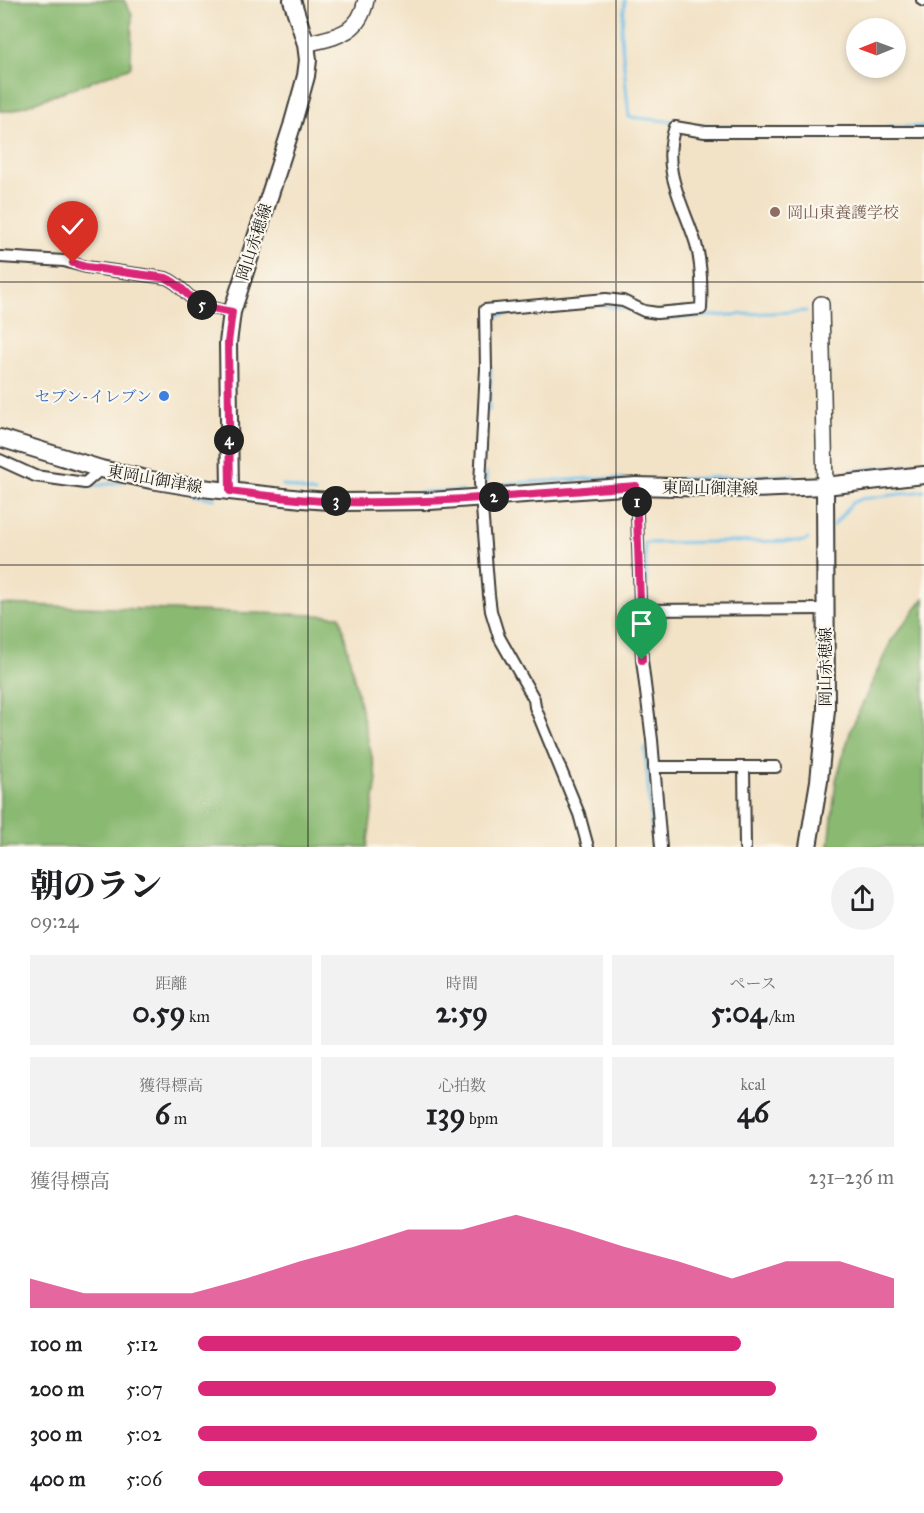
<!DOCTYPE html>
<html lang="ja">
<meta charset="utf-8">
<style>
:root{--surface:#fff;--page:#f2f2f2;--text:#202124;--muted:#757577;--accent:#db2777}
body{margin:0;font-family:"IM FELL Great Primer","Noto Serif JP",serif;background:var(--page);color:var(--text);height:100vh;display:flex;flex-direction:column;font-size:22px;white-space:nowrap}
*{box-sizing:border-box;margin:0}
p{font-size:20px;color:var(--muted)}
.icon{flex:none;width:33px;height:33px;fill:none;stroke:currentColor;stroke-width:2;stroke-linecap:round;stroke-linejoin:round}
.map{position:relative;height:847px;overflow:hidden}
.drawer{display:flex;flex-direction:column;background:var(--surface);flex:1}
.drawer>*{flex:none}
.needle{width:39px;rotate:269deg}
.buttons{position:absolute;left:846px;top:18px;display:grid;gap:12px}
.buttons a{display:grid;place-items:center;width:60px;height:60px;border-radius:50%;background:var(--surface);box-shadow:0 3px 9px #0003;font-size:30px}
.pin{position:absolute;display:grid;place-items:center;width:51px;height:51px;color:#fff;margin:-62px -26px;border-radius:50% 50% 50% 0;rotate:-45deg;box-shadow:0 0 6px #0007}
.pin .icon{rotate:45deg}
.km{position:absolute;width:30px;height:30px;margin:-15px;border-radius:50%;background:#222;color:#fff;font-size:16px;line-height:30px;text-align:center}
.round{display:grid;place-items:center;flex:none;width:63px;height:63px;border-radius:32px;background:var(--page)}
.headline{display:flex;align-items:center;justify-content:space-between;height:102px;padding:0 30px}
h1{font-size:33px;font-weight:800;line-height:45px}
.metrics{display:grid;grid-template-columns:repeat(3,1fr);gap:9px;height:102px;padding:6px 30px}
.metrics div{display:grid;align-content:center;border-radius:0px;background:var(--page);text-align:center}
.metrics b{font-size:30px;font-weight:800}
.metrics small{font-size:16px;font-weight:400}
.metrics p{font-size:16px}
.chart{height:168px;padding:12px 30px}
.chart p{display:flex;justify-content:space-between}
.chart svg{width:100%;height:108px;margin-top:6px;fill:var(--accent);opacity:.7}
ul{padding:0 30px;list-style:none;font-size:20px}
li{display:grid;grid-template-columns:96px 72px 1fr;align-items:center;height:45px}
li i{height:15px;border-radius:8px;background:var(--accent)}
.map>svg:first-child{display:block}
.forest{fill:#8ab972;stroke:#536a47;stroke-width:1.5}
.lines{fill:none;stroke-linecap:round;stroke-linejoin:round}
.stream{stroke:#6ebfe9;stroke-width:3}
.street-casing{stroke:#3c3a36;stroke-width:14}
.secondary-casing{stroke:#3c3a36;stroke-width:18}
.primary-casing{stroke:#3c3a36;stroke-width:20}
.street{stroke:#fff;stroke-width:10}
.secondary{stroke:#fff;stroke-width:15}
.primary{stroke:#fff;stroke-width:16}
.route-casing{stroke:#fff;stroke-width:12}
.route{stroke:#db2777;stroke-width:8}
.grid{fill:none;stroke:#1c1c1c;stroke-width:1.5;stroke-opacity:0.55}
.education-dot{fill:#8d6e63;stroke:#fbf7ec;stroke-width:2}
.shop-dot{fill:#3f7fe0;stroke:#fbf7ec;stroke-width:2}
.labels{text-anchor:middle;dominant-baseline:central;stroke-width:4.5;stroke-linejoin:round;paint-order:stroke}
.education-label{font-size:16px;fill:#785e54;stroke:#fbf7ec;text-anchor:start}
.street-label{font-size:16px;fill:#1c1c1c;stroke:#fbf7ec}
.shop-label{font-size:16px;fill:#366cbe;stroke:#fbf7ec;text-anchor:end}
</style>
<div class="map">
<svg width="924" height="847" viewBox="0 0 924 847">
<rect width="100%" height="100%" fill="#fbf7ec"/>
<filter id="ink" filterUnits="userSpaceOnUse"><feTurbulence type="fractalNoise" baseFrequency=".0167" numOctaves="2"/><feDisplacementMap in="SourceGraphic" scale="12" xChannelSelector="R" yChannelSelector="G"/><feConvolveMatrix kernelMatrix="1 2 1 2 8 2 1 2 1" color-interpolation-filters="sRGB"/></filter>
<filter id="wash" filterUnits="userSpaceOnUse"><feTurbulence type="fractalNoise" baseFrequency=".008" numOctaves="4" result="noise"/><feDisplacementMap in="SourceGraphic" scale="24" xChannelSelector="R" yChannelSelector="G"/><feGaussianBlur stdDeviation="1.35" result="paint"/><feColorMatrix in="noise" values="0 0 0 0 0 0 0 0 0 0 0 0 0 0 0 0 0 1.4 0 .05"/><feComposite in="paint" operator="in"/></filter>
<g filter="url(#wash)">
<rect width="100%" height="100%" fill="#f2e2c6"/>
<g class="forest">
<polygon points="0,0 124,0 132,15 131,67 11,111 0,111"/>
<polygon points="924,598 924,847 829,847 836,780 851,729 891,641"/>
<polygon points="0,604 340,616 377,779 367,847 0,847"/>
</g>
<g class="lines">
<g class="stream">
<polyline points="625,0 621,35 629,117 677,122"/>
<polyline points="698,126 734,127"/>
<polyline points="887,127 924,127"/>
<polyline points="599,305 628,309"/>
<polyline points="642,315 655,319 806,311"/>
<polyline points="490,324 498,315 548,310"/>
<polyline points="489,411 491,367"/>
<polyline points="851,471 924,464"/>
<polyline points="676,479 794,475"/>
<polyline points="282,485 315,493"/>
<polyline points="87,487 122,482"/>
<polyline points="489,487 513,483 602,478 624,479"/>
<polyline points="486,488 486,472"/>
<polyline points="402,493 462,491"/>
<polyline points="194,495 215,499"/>
<polyline points="833,526 852,503 861,499 924,491"/>
<polyline points="647,607 645,543 804,541 808,539"/>
<polyline points="647,614 648,657 654,710"/>
<polyline points="645,748 653,847"/>
</g>
</g>
</g>
<g filter="url(#ink)">
<g class="lines">
<g class="street-casing">
<g id="street">
<polyline points="922,0 924,1"/>
<path d="M0 257 64 261 86 267 166 278C179 283 183 292 194 300 204 308 219 309 232 312"/>
<polyline points="0,460 35,476 85,483 101,469"/>
<polyline points="636,486 642,660 652,740 661,847"/>
<polyline points="640,610 826,609"/>
<polyline points="654,767 776,767"/>
<polyline points="744,767 745,847"/>
<path d="M588 847 579 814 535 707 534 699 499 637 491 611 489 595 480 483 486 369 485 310 606 299 623 301 644 311 657 313 701 309C702 287 702 265 696 244 684 205 660 170 675 127L705 132H924"/>
</g>
</g>
<g class="secondary-casing">
<g id="secondary">
<path d="M306 44C336 36 359 35 366 0"/>
<polyline points="821,304 825,486"/>
</g>
</g>
<g class="primary-casing">
<g id="primary">
<polyline points="0,438 101,469 151,480 193,487 302,499 343,502 430,501 636,486 752,489 825,486 924,475"/>
<polyline points="230,491 228,343 232,312 292,126 306,76 308,60 306,44 292,0"/>
<polyline points="808,847 819,781 826,710 825,486"/>
</g>
</g>
<use href="#street" class="street"/>
<use href="#secondary" class="secondary"/>
<use href="#primary" class="primary"/>
</g>
</g>
<g class="lines" filter="url(#ink)">
<g class="route-casing">
<path id="route" d="M73 263 86 267 166 278C179 283 183 292 194 300 204 308 219 309 232 312L228 343 230 491C268 496 305 501 344 502 441 504 539 493 636 486L642 660"/>
</g>
<use href="#route" class="route"/>
</g>
<path class="grid" d="M308 0V847M616 0V847M0 282H924M0 565H924"/>
<circle class="education-dot" cx="775" cy="212" r="6"/>
<circle class="shop-dot" cx="164" cy="396" r="6"/>
<g class="labels">
<g class="education-label">
<text x="787" y="212">岡山東養護学校</text>
</g>
<g class="street-label">
<text transform="translate(254 242) rotate(-72)">岡山赤穂線</text>
<text transform="translate(155 479) rotate(10)">東岡山御津線</text>
<text transform="translate(710 488) rotate(1)">東岡山御津線</text>
<text transform="translate(825 667) rotate(-90)">岡山赤穂線</text>
</g>
<g class="shop-label">
<text x="152" y="396">セブン-イレブン</text>
</g>
</g>
</svg>
<div class="buttons">
<a><svg class="needle" viewBox="-14 -14 28 28"><path d="M0-13l5 13h-10z" fill="#e53935"/><path d="M0 13l5-13h-10z" fill="#757577"/></svg></a>
</div>
<div class="pin" style="left:642px;top:660px;background:#1e9e55"><svg class="icon" aria-label="arrive" viewBox="0 0 24 24"><path d="M6 21V4h12l-3 4 3 4H6"/></svg></div>
<div class="pin" style="left:73px;top:263px;background:#d93025"><svg class="icon" aria-label="check" viewBox="0 0 24 24"><path d="M5 12l5 5 9-10"/></svg></div>
<b class="km" style="left:637px;top:502px">1</b>
<b class="km" style="left:494px;top:497px">2</b>
<b class="km" style="left:336px;top:501px">3</b>
<b class="km" style="left:229px;top:440px">4</b>
<b class="km" style="left:202px;top:305px">5</b>
</div>
<section class="drawer">
<div class="headline"><div><h1>朝のラン</h1><p>09:24</p></div><a class="round"><svg class="icon" aria-label="share" viewBox="0 0 24 24"><path d="M12 15V3M7 8l5-5 5 5M5 13v7h14v-7"/></svg></a></div>
<div class="metrics">
<div><p>距離</p><b>0.59<small> km</small></b></div>
<div><p>時間</p><b>2:59</b></div>
<div><p>ペース</p><b>5:04<small> /km</small></b></div>
</div>
<div class="metrics">
<div><p>獲得標高</p><b>6<small> m</small></b></div>
<div><p>心拍数</p><b>139<small> bpm</small></b></div>
<div><p>kcal</p><b>46</b></div>
</div>
<div class="chart"><p><span>獲得標高</span>231–236 m</p>
<svg viewBox="0 0 160 44" preserveAspectRatio="none"><path d="M0 44V32L10 38L20 38L30 38L40 32L50 25L60 19L70 12L80 12L90 6L100 12L110 19L120 25L130 32L140 25L150 25L160 32V44z"/></svg>
</div>
<ul>
<li><b>100 m</b>5:12<i style="width:78%"></i></li>
<li><b>200 m</b>5:07<i style="width:83%"></i></li>
<li><b>300 m</b>5:02<i style="width:89%"></i></li>
<li><b>400 m</b>5:06<i style="width:84%"></i></li>
</ul>
</section>
